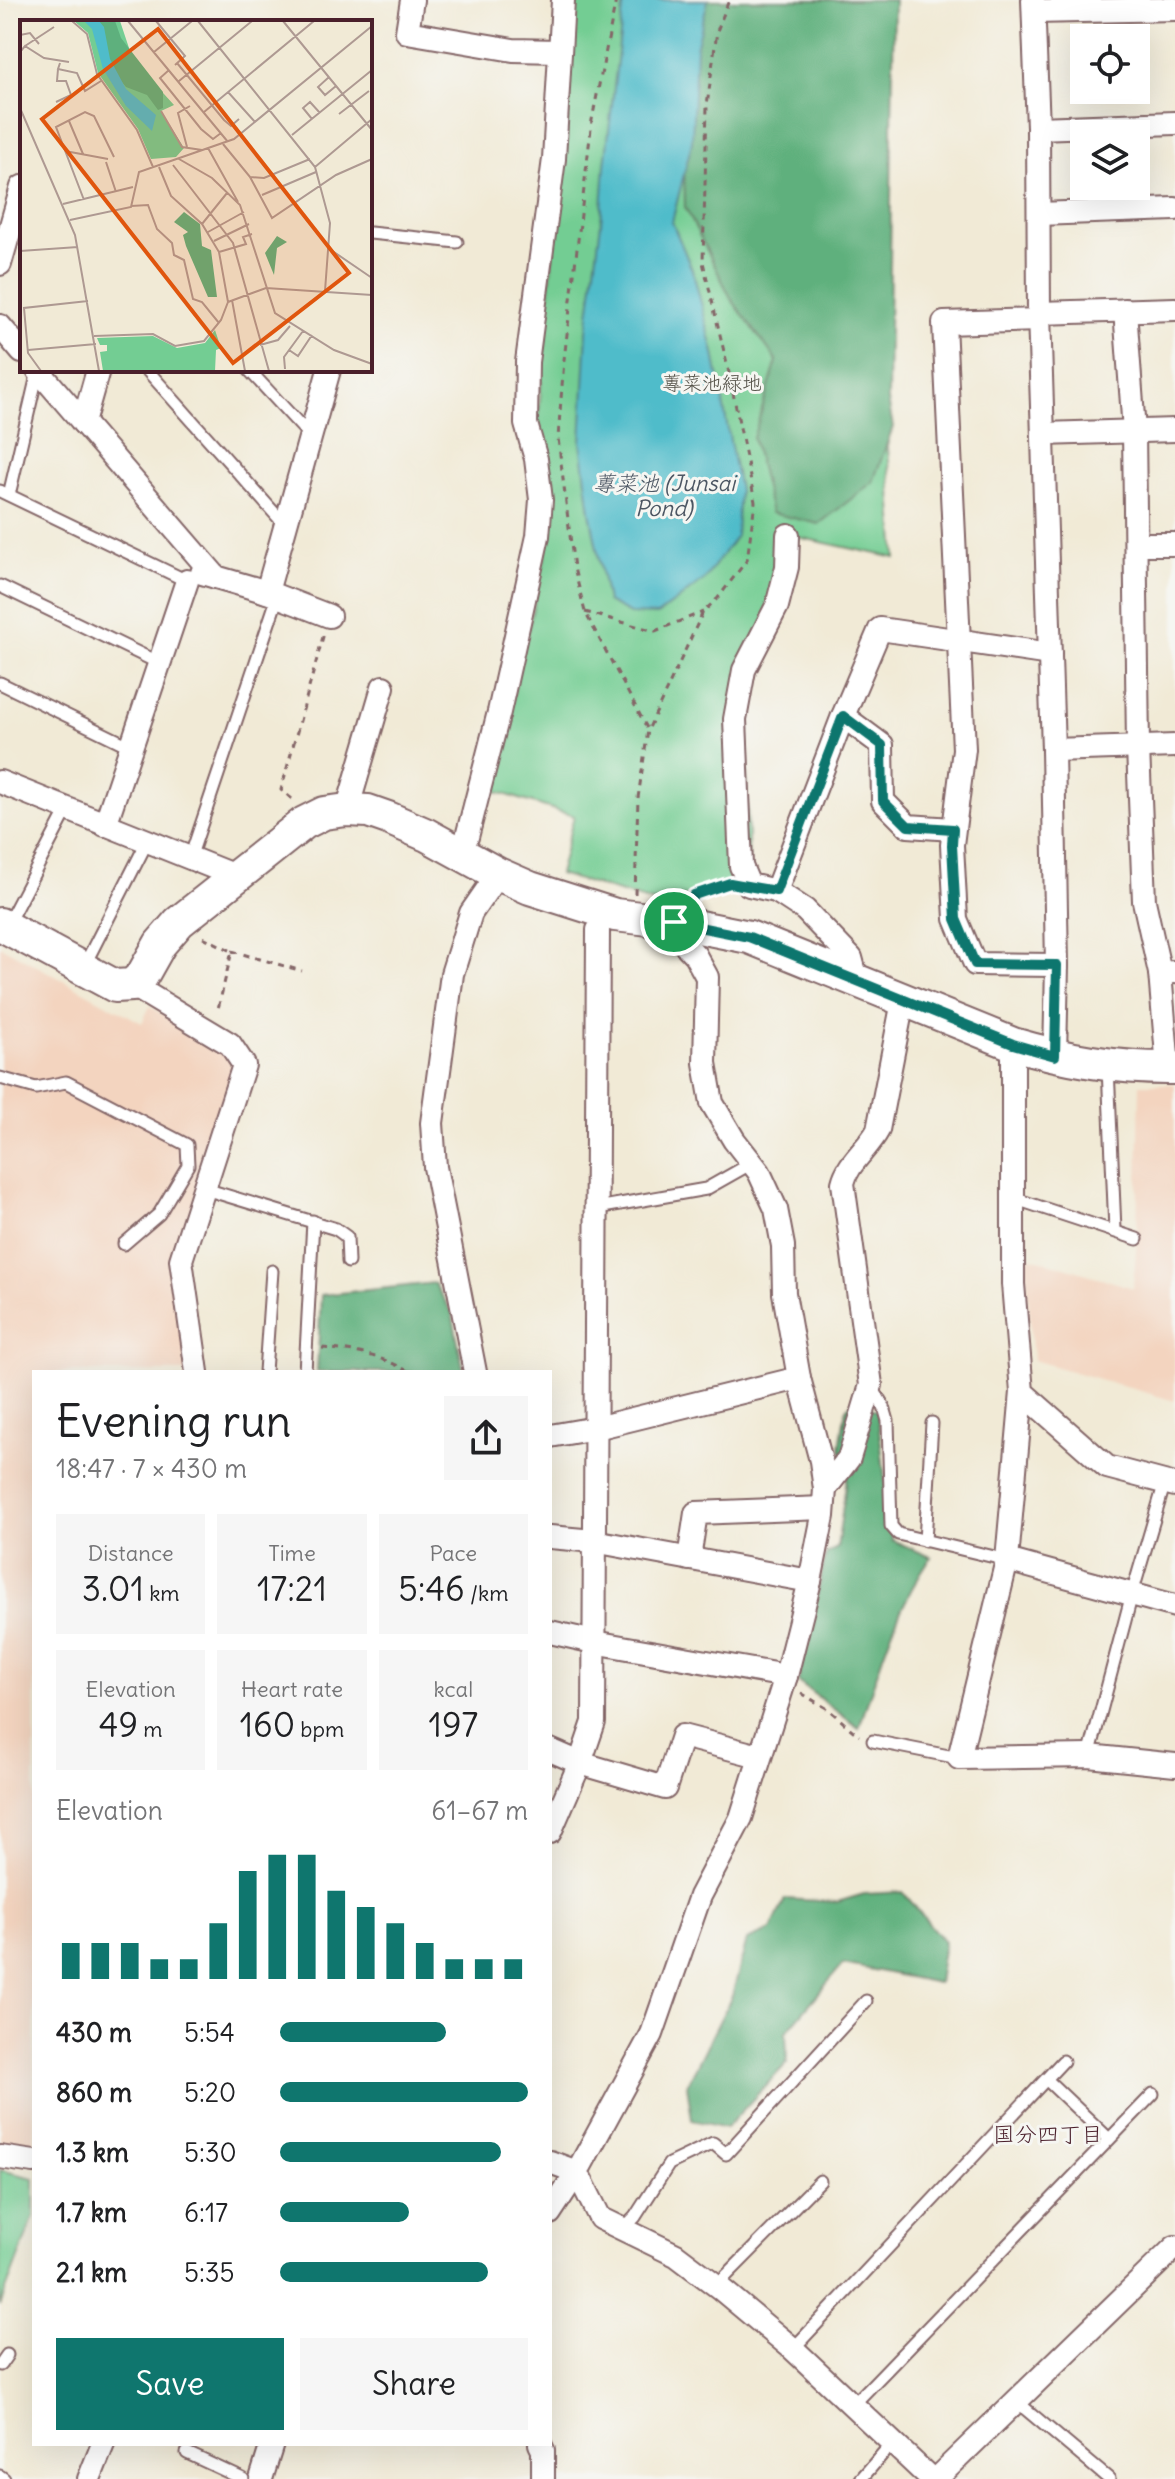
<!DOCTYPE html>
<meta charset="utf-8">
<style>
:root{--surface:#fff;--page:#f6f6f6;--text:#202124;--muted:#757577;--accent:#0f766e}
body{margin:0;font-family:Delius,"Klee One",sans-serif;background:var(--page);color:var(--text);height:100vh;display:flex;flex-direction:column;font-size:30px;white-space:nowrap}
*{box-sizing:border-box;margin:0}
p{font-size:26px;color:var(--muted)}
.icon{flex:none;width:44px;height:44px;fill:none;stroke:currentColor;stroke-width:2;stroke-linecap:round;stroke-linejoin:round}
.map{position:relative;flex:1;overflow:hidden}
.sheet{position:absolute;left:32px;top:1370px;width:520px;height:1076px;display:flex;flex-direction:column;background:var(--surface);border-radius:0px;box-shadow:0 8px 32px #0002}
.sheet>*{flex:none}
.buttons{position:absolute;left:1070px;top:24px;display:grid;gap:16px}
.buttons a{display:grid;place-items:center;width:80px;height:80px;border-radius:0px;background:var(--surface);box-shadow:0 8px 32px #0002;font-size:40px}
.pin{position:absolute;display:grid;place-items:center;width:68px;height:68px;color:#fff;margin:-34px;border:4px solid #fff;border-radius:50%;box-shadow:0 2px 8px #0007}
.round{display:grid;place-items:center;flex:none;width:84px;height:84px;border-radius:0px;background:var(--page)}
.head{display:flex;align-items:center;justify-content:space-between;height:136px;padding:0 24px}
h1{font-size:44px;font-weight:600;line-height:60px}
.stats{display:grid;grid-template-columns:repeat(3,1fr);gap:12px;height:136px;padding:8px 24px}
.stats div{display:grid;align-content:center;border-radius:0px;background:var(--page);text-align:center}
.stats b{font-size:34px;font-weight:600}
.stats small{font-size:22px;font-weight:400}
.stats p{font-size:22px}
.chart{height:224px;padding:16px 24px}
.chart p{display:flex;justify-content:space-between}
.chart svg{width:100%;height:144px;margin-top:8px;stroke:var(--accent);stroke-width:6}
.cta{display:flex;gap:16px;margin-top:auto;padding:16px 24px}
.cta a{flex:1;height:92px;border-radius:0px;background:var(--accent);color:#fff;font-size:32px;font-weight:600;line-height:92px;text-align:center}
.cta a+a{background:var(--page);color:var(--text)}
ul{padding:0 24px;list-style:none;font-size:26px}
li{display:grid;grid-template-columns:128px 96px 1fr;align-items:center;height:60px}
li i{height:20px;border-radius:10px;background:var(--accent)}
.map>svg:first-child{display:block}
.built{fill:#f3d4bf}
.green{fill:#73cd93;stroke:#5e765f;stroke-width:2}
.forest{fill:#5eb07d;stroke:#546854;stroke-width:2}
.water{fill:#4fbcca;stroke:#4c6e7a;stroke-width:2}
.lines{fill:none;stroke-linecap:round;stroke-linejoin:round}
.lane-casing{stroke:#846667;stroke-width:15}
.street-casing{stroke:#846667;stroke-width:26}
.secondary-casing{stroke:#846667;stroke-width:36}
.path{stroke:#846667;stroke-width:3;stroke-dasharray:6 6;stroke-linecap:butt}
.lane{stroke:#fff;stroke-width:11}
.street{stroke:#fff;stroke-width:22}
.secondary{stroke:#fff;stroke-width:32}
.route-casing{stroke:#fff;stroke-width:16}
.route{stroke:#0f766e;stroke-width:10}
.labels{text-anchor:middle;dominant-baseline:central;stroke-width:6;stroke-linejoin:round;paint-order:stroke}
.park-label{font-size:20px;fill:#56534a;stroke:#f6f6f2}
.water-label{font-size:22px;font-style:italic;fill:#4c5663;stroke:#f6f6f2}
.neighbourhood-label{font-size:22px;fill:#4a1f2b;stroke:#f6f6f2}
.inset-road{fill:none;stroke:#ae9992;stroke-width:2}
.view{fill:#e0560e;fill-opacity:0.15;stroke:#e0560e;stroke-width:4}
.inset-edge{fill:none;stroke:#4a1f2b;stroke-width:4}
</style>
<div class="map">
<svg width="1175" height="2479" viewBox="0 0 1175 2479">
<rect width="100%" height="100%" fill="#f6f6f2"/>
<filter id="ink" filterUnits="userSpaceOnUse"><feTurbulence type="fractalNoise" baseFrequency=".0125" numOctaves="2"/><feDisplacementMap in="SourceGraphic" scale="16" xChannelSelector="R" yChannelSelector="G"/><feConvolveMatrix kernelMatrix="1 2 1 2 8 2 1 2 1" color-interpolation-filters="sRGB"/></filter>
<filter id="wash" filterUnits="userSpaceOnUse"><feTurbulence type="fractalNoise" baseFrequency=".006" numOctaves="4" result="noise"/><feDisplacementMap in="SourceGraphic" scale="32" xChannelSelector="R" yChannelSelector="G"/><feGaussianBlur stdDeviation="1.8" result="paint"/><feColorMatrix in="noise" values="0 0 0 0 0 0 0 0 0 0 0 0 0 0 0 0 0 1.4 0 .05"/><feComposite in="paint" operator="in"/></filter>
<g filter="url(#wash)">
<rect width="100%" height="100%" fill="#f1ead6"/>
<g class="built">
<polygon points="0,946 142,1023 150,1006 232,1058 235,1074 175,1260 190,1372 34,1372 34,2156 0,2150"/>
<polygon points="1140,1084 1175,1084 1175,1401 1033,1360 1025,1255 1133,1288 1137,1239"/>
</g>
<g class="green">
<polygon points="575,0 880,0 861,78 896,558 788,535 787,567 744,670 749,885 655,903 559,874 574,816 488,789 510,707 551,531 550,475 538,422"/>
<polygon points="0,2170 34,2178 34,2216 0,2306"/>
</g>
<g class="forest">
<polygon points="686,0 894,0 888,400 893,427 873,482 819,524 771,513 753,438 777,361 732,300 685,207 682,73"/>
<polygon points="434,1283 452,1312 464,1372 317,1372 321,1295"/>
<path d="M852 1403 877 1410 892 1540 931 1557C895 1609 879 1668 859 1728L798 1682 826 1554 837 1548 848 1470 840 1446 846 1409Z"/>
<polygon points="903,1892 944,1942 938,1983 843,1964 786,2032 787,2063 726,2128 692,2120 687,2085 732,1996 747,1940 771,1930 785,1899 837,1902 864,1894"/>
</g>
<polygon class="water" points="624,0 708,0 696,49 692,142 672,222 693,272 714,353 739,490 736,536 704,580 657,615 630,614 607,602 590,512 581,443 587,330 601,223 605,165"/>
</g>
<g filter="url(#ink)">
<g class="lines">
<g class="lane-casing">
<g id="lane">
<polyline points="370,233 457,242"/>
<polyline points="147,370 285,525"/>
<polyline points="249,370 310,436"/>
<polyline points="0,491 187,581"/>
<polyline points="9,495 38,371"/>
<polyline points="0,586 159,663"/>
<polyline points="0,683 131,747"/>
<polyline points="190,858 278,596"/>
<polyline points="8,923 67,810"/>
<polyline points="83,968 147,842"/>
<polyline points="1108,1067 1115,1230"/>
<polyline points="0,1078 36,1088 66,1082 187,1145 188,1165 159,1214 124,1244"/>
<polyline points="205,1189 336,1229 347,1237 348,1262"/>
<polyline points="1013,1198 1137,1239"/>
<polyline points="597,1208 706,1189 752,1163"/>
<polyline points="265,1372 272,1271"/>
<polyline points="305,1372 313,1221"/>
<polyline points="871,1386 884,1407 888,1421 891,1526 898,1534 1007,1560"/>
<polyline points="925,1541 932,1423"/>
<polyline points="873,1741 959,1758"/>
<polyline points="1089,1756 1132,1594 1165,1482"/>
<polyline points="1047,2080 1109,2139"/>
<polyline points="623,2229 635,2217 669,2164 713,2143 726,2154 866,2001"/>
<polyline points="717,2285 820,2181"/>
<polyline points="793,2349 1063,2061"/>
<polyline points="0,2365 7,2355"/>
<polyline points="1016,2401 1109,2479"/>
<polyline points="853,2405 1153,2094"/>
<polyline points="187,2453 243,2479"/>
<polyline points="0,2476 4,2479"/>
<polyline points="861,2479 892,2443"/>
</g>
</g>
<g class="street-casing">
<g id="street">
<polyline points="412,0 407,32 513,50 559,51"/>
<polyline points="1033,0 1038,128 1039,313 1053,750 1057,965 1055,1056"/>
<polyline points="1034,12 1175,9"/>
<polyline points="1038,128 1175,123"/>
<polyline points="1039,214 1175,209"/>
<polyline points="0,264 22,187"/>
<polyline points="1125,310 1134,431 1138,747 1144,901 1160,973 1175,972"/>
<polyline points="1039,313 1175,309"/>
<polyline points="1039,320 944,323 964,749 952,845 956,919 975,964 1057,965"/>
<polyline points="0,326 22,352"/>
<polyline points="38,370 216,577"/>
<polyline points="83,423 98,370"/>
<polyline points="1043,434 1175,430"/>
<polyline points="788,535 787,567 777,606 744,670 735,719 741,866 749,885 776,891 805,910 851,958 857,980"/>
<polyline points="1137,544 1175,544"/>
<polyline points="202,573 267,592 329,616"/>
<polyline points="267,592 329,370"/>
<polyline points="843,716 882,745 883,801 908,826 953,829"/>
<polyline points="1053,750 1175,746"/>
<polyline points="0,782 235,876"/>
<polyline points="347,810 383,687"/>
<polyline points="105,825 187,581"/>
<polyline points="461,852 467,837 499,712 538,536 541,500 536,459 526,424 527,362 554,159 563,0"/>
<polyline points="776,891 843,716 880,629 1050,654"/>
<polyline points="1160,973 1168,1068"/>
<polyline points="132,985 230,1044 244,1065 181,1260 197,1372"/>
<polyline points="1013,1044 1013,1284 1022,1392 1107,1467 1175,1485"/>
<polyline points="475,1372 435,1167 432,1123 452,974 471,913 498,874"/>
<polyline points="1022,1392 1007,1560 959,1758 1089,1756 1175,1765"/>
<polyline points="550,1436 596,1428 799,1378"/>
<path d="M825 1489 849 1458 871 1385 843 1183C848 1162 868 1149 878 1130L903 1001"/>
<polyline points="550,1537 594,1541 810,1581"/>
<polyline points="689,1559 696,1513 823,1508"/>
<polyline points="1007,1560 1175,1606"/>
<polyline points="550,1632 594,1642 786,1676"/>
<polyline points="550,1750 580,1763 665,1788 682,1736 759,1756"/>
<polyline points="550,1832 580,1763 594,1722 598,930"/>
<polyline points="0,2157 34,2162"/>
<polyline points="550,2162 577,2172 600,2218 676,2255 721,2289 793,2349 931,2479"/>
<polyline points="550,2213 577,2172 652,2034 700,1896 741,1818 786,1676 810,1581 823,1516 825,1489 821,1461 799,1378 784,1293 783,1246 776,1209 759,1172 734,1140 712,1103 705,1063 707,977 695,955 663,921"/>
<polyline points="540,2444 543,2450 543,2479"/>
<polyline points="89,2479 103,2444"/>
<polyline points="261,2479 272,2444"/>
<polyline points="936,2479 1175,2247"/>
</g>
</g>
<g class="secondary-casing">
<path id="secondary" d="M0 924 115 986 132 985 142 976 160 944 179 922 304 823 324 813 347 810 368 811 388 818 427 835 498 874 530 888 615 915 674 922 749 937 1013 1044C1067 1060 1119 1069 1175 1068"/>
</g>
<g class="path">
<polyline points="616,0 592,120 564,360 558,438 574,568 585,612 648,730"/>
<polyline points="585,612 655,631 703,612"/>
<polyline points="292,799 281,790 324,633"/>
<polyline points="635,894 638,798 648,730 703,612 718,598 747,560 755,502 729,373 703,262 707,106 717,31 729,0"/>
<polyline points="690,900 694,895 727,884"/>
<polyline points="203,937 232,951 217,1013"/>
<polyline points="232,951 302,971"/>
<path d="M322 1348C354 1351 381 1355 409 1372"/>
<polyline points="801,1693 828,1709 859,1736"/>
</g>
<use href="#lane" class="lane"/>
<use href="#street" class="street"/>
<use href="#secondary" class="secondary"/>
</g>
</g>
<g class="lines" filter="url(#ink)">
<g class="route-casing">
<polygon id="route" points="843,716 882,745 883,801 908,826 953,829 952,845 956,919 975,964 1057,965 1055,1056 1013,1044 749,937 674,922 694,895 730,883 776,891"/>
</g>
<use href="#route" class="route"/>
</g>
<g class="labels">
<g class="park-label">
<text x="712" y="382">蓴菜池緑地</text>
</g>
<g class="water-label">
<text x="664" y="483">蓴菜池 (Junsai<tspan x="664" dy="25">Pond)</tspan></text>
</g>
<g class="neighbourhood-label">
<text x="1048" y="2134">国分四丁目</text>
</g>
</g>
<g transform="translate(20 20)">
<rect width="352" height="352" fill="#f1ead6"/>
<path d="M54 1H100L113 40 154 85 141 91 164 128 156 137 131 139 118 109 78 53 68 13ZM195 310 201 328 196 330 195 351H83L80 332 87 331V325H80L77 318 133 316 157 328 185 323Z" fill="#73cd93"/>
<path d="M78 1H95L101 18 143 72V88L138 90 127 75 106 67 95 54 84 37ZM164 192 180 204 182 226 191 230 197 277H188L166 226 163 215 168 212 154 202ZM257 216 267 222 257 228 254 255 245 233Z" fill="#5eb07d"/>
<path d="M64 1H79L84 7 90 39 106 69 136 95 132 111 106 86 83 49 72 9Z" fill="#4fbcca"/>
<path class="inset-road" d="M52 1 67 14 77 54 117 110 133 147M108 1 208 122M136 1 165 36 155 45M178 1 295 147 310 203 305 271M263 1 352 110M0 15 10 13 19 24M5 26 34 7M0 32 5 26 24 38 49 42M134 32 172 1M40 43 38 49 57 53 65 71 81 61M157 43 204 100 211 106 219 99M149 50 140 58 181 109 193 119 201 113M309 57 298 67 305 75 316 66M159 61 232 1M208 72 235 102M36 82 51 75 46 61H37L38 49M0 88 55 215 79 351M141 91 162 127 182 130M184 92 294 1M319 94 349 71M292 99 283 88 290 82 300 93M49 101 63 134M272 115 352 50M203 124 230 157 244 158 290 139M167 127 158 93 170 86M188 128 218 182M45 131 88 139M159 139 192 158 220 185 255 293 314 330 352 344M86 142 96 172M153 145 213 223 249 351M295 147 352 99M230 157 252 198 316 155 352 139M242 175 296 152M64 180 36 107 65 92 74 96 94 137M43 184 113 167M111 186 128 185 137 209 152 223 154 235 164 240 173 279 182 282 199 303M50 200 111 187 119 152 214 119 352 6M182 204 207 173M188 212 224 192M194 221 229 204M311 230 352 258M0 231 58 227M199 232 226 224 223 217 232 214M212 280 225 351M208 282 246 268 352 275M74 316 133 314 155 326 184 321 201 300 208 282 199 232 182 204 151 176 139 147M240 325 258 320 270 306M8 330 76 324M269 330 278 336 292 315M265 349 264 337 283 311M21 351 8 333 4 288 68 281"/>
<path class="view" d="M138 9 329 253 213 343 22 99Z"/>
<rect width="352" height="352" class="inset-edge"/>
</g>
</svg>
<div class="buttons">
<a><svg class="icon" aria-label="locate" viewBox="0 0 24 24"><circle cx="12" cy="12" r="6"/><path d="M12 2v4M12 18v4M2 12h4M18 12h4"/></svg></a>
<a><svg class="icon" aria-label="layers" viewBox="0 0 24 24"><path d="M12 4l9 5-9 5-9-5zM3 14l9 5 9-5"/></svg></a>
</div>
<div class="pin" style="left:674px;top:922px;background:#1e9e55"><svg class="icon" aria-label="arrive" viewBox="0 0 24 24"><path d="M6 21V4h12l-3 4 3 4H6"/></svg></div>
<section class="sheet">
<div class="head"><div><h1>Evening run</h1><p>18:47 · 7 × 430 m</p></div><a class="round"><svg class="icon" aria-label="share" viewBox="0 0 24 24"><path d="M12 15V3M7 8l5-5 5 5M5 13v7h14v-7"/></svg></a></div>
<div class="stats">
<div><p>Distance</p><b>3.01<small> km</small></b></div>
<div><p>Time</p><b>17:21</b></div>
<div><p>Pace</p><b>5:46<small> /km</small></b></div>
</div>
<div class="stats">
<div><p>Elevation</p><b>49<small> m</small></b></div>
<div><p>Heart rate</p><b>160<small> bpm</small></b></div>
<div><p>kcal</p><b>197</b></div>
</div>
<div class="chart"><p><span>Elevation</span>61–67 m</p>
<svg viewBox="0 0 160 44" preserveAspectRatio="none"><path d="M5 44V33M15 44V33M25 44V33M35 44V38M45 44V38M55 44V27M65 44V11M75 44V6M85 44V6M95 44V17M105 44V22M115 44V27M125 44V33M135 44V38M145 44V38M155 44V38"/></svg>
</div>
<ul>
<li><b>430 m</b>5:54<i style="width:67%"></i></li>
<li><b>860 m</b>5:20<i style="width:100%"></i></li>
<li><b>1.3 km</b>5:30<i style="width:89%"></i></li>
<li><b>1.7 km</b>6:17<i style="width:52%"></i></li>
<li><b>2.1 km</b>5:35<i style="width:84%"></i></li>
</ul>
<div class="cta"><a>Save</a><a>Share</a></div>
</section>
</div>
